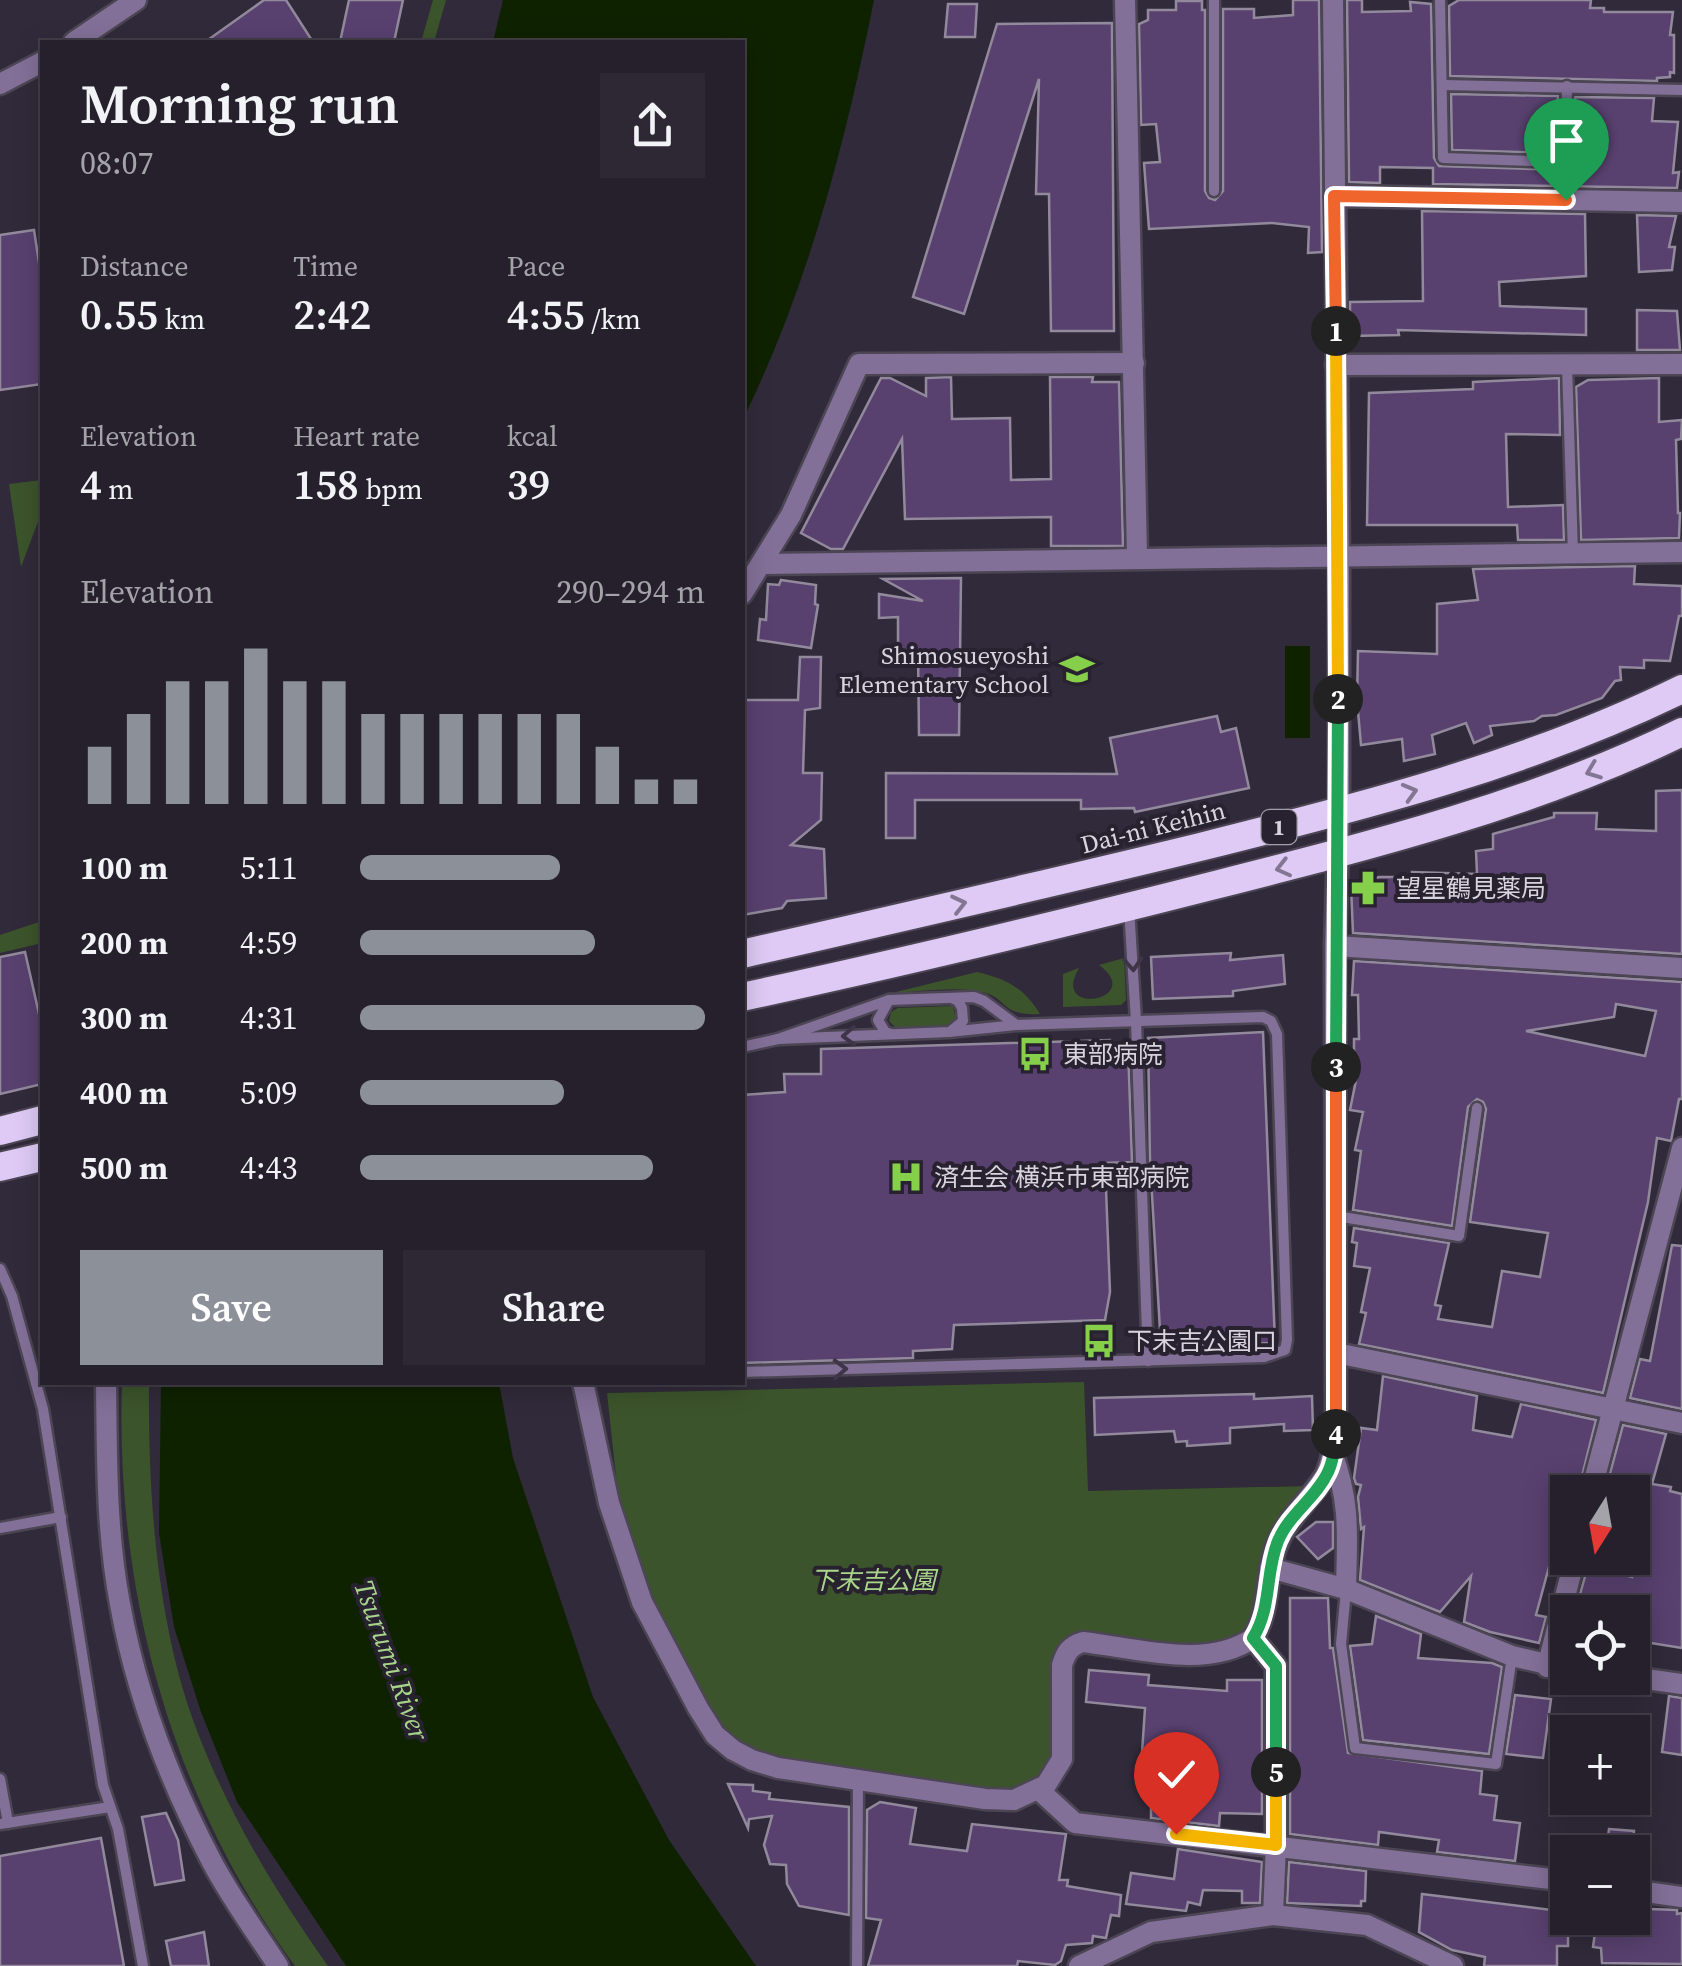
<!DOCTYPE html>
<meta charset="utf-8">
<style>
:root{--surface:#25202c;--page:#2d2834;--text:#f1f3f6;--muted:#a3a3a9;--line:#423e48;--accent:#8c9099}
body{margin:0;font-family:"Source Serif 4","Noto Sans JP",serif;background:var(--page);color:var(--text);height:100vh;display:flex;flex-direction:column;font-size:38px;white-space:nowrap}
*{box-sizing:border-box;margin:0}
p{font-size:32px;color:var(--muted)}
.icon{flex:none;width:55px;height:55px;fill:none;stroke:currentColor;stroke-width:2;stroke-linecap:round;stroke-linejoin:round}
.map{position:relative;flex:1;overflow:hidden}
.details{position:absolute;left:40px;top:40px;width:705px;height:1345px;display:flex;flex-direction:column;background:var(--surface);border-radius:0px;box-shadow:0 5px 25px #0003,0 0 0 2px var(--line)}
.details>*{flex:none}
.needle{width:65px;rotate:191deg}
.buttons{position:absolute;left:1550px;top:1475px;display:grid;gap:20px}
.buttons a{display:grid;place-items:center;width:100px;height:100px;border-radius:0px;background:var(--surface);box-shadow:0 5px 25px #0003,0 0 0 2px var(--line);font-size:50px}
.pin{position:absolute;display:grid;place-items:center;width:85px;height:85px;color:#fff;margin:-102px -42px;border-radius:50% 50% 50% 0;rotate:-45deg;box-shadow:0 0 10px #0007}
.pin .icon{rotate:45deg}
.km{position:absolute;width:50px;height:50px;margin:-25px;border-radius:50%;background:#222;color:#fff;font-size:28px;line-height:50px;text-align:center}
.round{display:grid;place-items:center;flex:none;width:105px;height:105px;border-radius:0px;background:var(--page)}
.summary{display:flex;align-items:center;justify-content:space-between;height:170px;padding:0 40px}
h1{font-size:55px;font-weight:600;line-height:75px}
.stats{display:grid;grid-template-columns:repeat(3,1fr);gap:15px;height:170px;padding:10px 40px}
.stats div{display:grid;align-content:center}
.stats b{font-size:42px;font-weight:600}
.stats small{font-size:28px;font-weight:400}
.stats p{font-size:28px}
.chart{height:280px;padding:20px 40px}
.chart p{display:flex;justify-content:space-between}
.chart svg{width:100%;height:180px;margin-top:10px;stroke:var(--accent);stroke-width:6}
.button{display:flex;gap:20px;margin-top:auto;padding:20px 40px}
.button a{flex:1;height:115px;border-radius:0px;background:var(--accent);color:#fff;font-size:40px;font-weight:600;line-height:115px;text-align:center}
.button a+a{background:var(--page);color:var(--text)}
ul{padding:0 40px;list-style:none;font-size:32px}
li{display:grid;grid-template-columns:160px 120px 1fr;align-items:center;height:75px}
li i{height:25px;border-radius:12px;background:var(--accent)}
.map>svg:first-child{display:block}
.green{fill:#3c542c}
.water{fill:#0f2200}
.building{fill:#58416f;stroke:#928a9c;stroke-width:2.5;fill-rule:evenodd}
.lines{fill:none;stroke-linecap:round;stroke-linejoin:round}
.service-casing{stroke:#4c4554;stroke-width:15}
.minor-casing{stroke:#4c4554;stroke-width:25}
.tertiary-casing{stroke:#4c4554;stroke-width:25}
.trunk-casing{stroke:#4c4554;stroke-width:32}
.service{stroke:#837098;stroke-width:10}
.minor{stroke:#837098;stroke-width:20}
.tertiary{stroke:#837098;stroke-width:20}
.trunk{stroke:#decaf5;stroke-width:28}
.oneway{stroke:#837692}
.oneway2{stroke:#3f3549}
.split-1-casing{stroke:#fff;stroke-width:20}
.split-2-casing{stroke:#fff;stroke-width:20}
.split-3-casing{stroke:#fff;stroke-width:20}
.split-4-casing{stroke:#fff;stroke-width:20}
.split-5-casing{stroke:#fff;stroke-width:20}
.split-6-casing{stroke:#fff;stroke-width:20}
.split-1{stroke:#f0652b;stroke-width:12}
.split-2{stroke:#f5b400;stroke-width:12}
.split-3{stroke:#22a559;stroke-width:12}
.split-4{stroke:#f0652b;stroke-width:12}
.split-5{stroke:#22a559;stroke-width:12}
.split-6{stroke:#f5b400;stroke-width:12}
.labels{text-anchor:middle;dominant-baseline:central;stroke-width:8;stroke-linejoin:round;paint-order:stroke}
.shield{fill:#28212f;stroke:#a39eaa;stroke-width:2.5}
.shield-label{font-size:22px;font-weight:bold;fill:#d8d4de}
.poi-label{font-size:25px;fill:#d8d4de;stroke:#28212f;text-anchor:start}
.street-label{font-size:25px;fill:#d8d4de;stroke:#28212f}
.park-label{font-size:25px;font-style:italic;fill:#aad68c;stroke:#28212f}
.water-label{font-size:28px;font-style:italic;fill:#a7d48a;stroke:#28212f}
</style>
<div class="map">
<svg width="1682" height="1966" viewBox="0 0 1682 1966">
<rect width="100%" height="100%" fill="#312a3a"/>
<g class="green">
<polygon points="433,0 446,0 434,42 421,42"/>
<polygon points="42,480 42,511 21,567 9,484"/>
<polygon points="42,921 42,958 38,944 0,953 0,935"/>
<path d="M1124 958 1126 1000 1121 1005 1063 1007V974L1079 968C1049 1018 1147 1000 1099 965Z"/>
<path d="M977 972C1007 979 1024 988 1040 1014 999 1016 1009 998 982 992 954 986 921 992 892 993Z"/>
<polygon points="953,1006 956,1020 949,1028 896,1028 889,1021 891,1012 898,1008"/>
<path d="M1084 1382 1088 1491 1310 1486 1245 1632C1211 1660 1125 1639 1083 1634 1014 1653 1081 1740 1041 1779 1034 1786 1022 1790 1013 1794L779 1761 753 1754 719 1730 651 1598 619 1504 607 1393Z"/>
<path d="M122 1383H149C148 1491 156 1617 193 1720 225 1808 274 1890 328 1966H295C171 1797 115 1591 122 1383Z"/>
</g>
<g class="water">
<path d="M503 0H874C845 144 808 287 743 419L742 42H493Z"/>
<rect x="1285" y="646" width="25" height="92"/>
<polygon points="161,1383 499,1383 513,1458 593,1697 669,1840 756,1966 346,1966 237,1802 201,1712 174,1627 159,1533"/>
</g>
<g class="building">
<polygon points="264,0 286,0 313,42 205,42"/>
<polygon points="349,0 403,0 394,42 340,42"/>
<polygon points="1293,0 1319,0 1322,252 1308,253 1309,227 1272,223 1149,229 1144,163 1160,162 1156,124 1141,125 1139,24 1148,20 1148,10 1176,10 1176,1 1202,1 1202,10 1205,10 1205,191 1209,198 1215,200 1223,191 1223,9 1254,9 1254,18 1293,15"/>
<polygon points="1347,0 1362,0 1362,12 1411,11 1410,2 1431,4 1434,158 1439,166 1568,170 1574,162 1575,97 1654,98 1652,121 1678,122 1673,173 1679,172 1677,188 1433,184 1433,168 1380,167 1380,183 1349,182"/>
<polygon points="1459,0 1591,0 1590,8 1604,8 1604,12 1673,12 1670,35 1674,35 1674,73 1670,72 1670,77 1657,78 1657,81 1450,76 1449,6"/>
<polygon points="948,4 977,4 975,37 945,37"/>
<polygon points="1112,23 1114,331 1051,331 1049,194 1036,194 1039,79 964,314 913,297 997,24"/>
<polygon points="1451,94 1558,96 1556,153 1452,150"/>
<polygon points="1422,211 1585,214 1586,276 1499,282 1500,306 1586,309 1586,335 1398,330 1399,335 1350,336 1350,302 1423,301"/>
<polygon points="1637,215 1676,216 1669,247 1675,247 1672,270 1639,272"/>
<polygon points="34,230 42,282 42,384 0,390 0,235"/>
<polygon points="1637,310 1677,311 1680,350 1637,350"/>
<polygon points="951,377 952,419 1010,418 1011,480 1051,479 1050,377 1093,377 1092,382 1119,382 1123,546 1051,546 1051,517 905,519 902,439 843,549 831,549 801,533 881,378 890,378 926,396 926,378"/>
<polygon points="1559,378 1560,435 1506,434 1508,507 1563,505 1564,540 1518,540 1517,525 1367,525 1369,393 1473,389 1473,382"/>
<polygon points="1659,378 1659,422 1682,420 1681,439 1676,440 1678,513 1680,513 1679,538 1581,540 1576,387 1588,380"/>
<polygon points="1635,566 1634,584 1682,586 1682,616 1679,616 1670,661 1644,660 1644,668 1620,667 1621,680 1615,681 1602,698 1556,715 1542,716 1534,721 1490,726 1492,735 1474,743 1466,723 1432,735 1435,754 1404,761 1402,739 1361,745 1357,700 1358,651 1437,654 1437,604 1478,600 1473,569"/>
<polygon points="961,578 959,735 919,735 918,650 898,651 898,617 879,618 879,594 923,601 883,579"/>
<polygon points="781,580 816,585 815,604 818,605 811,648 758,640 760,619 766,620 768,584 779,585"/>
<polygon points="800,657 821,657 820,708 805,710 803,773 822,773 821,820 791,845 824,849 826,898 787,901 782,908 742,915 742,700 798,700"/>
<polygon points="1217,716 1221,732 1236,728 1249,788 1135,812 1134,808 1081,809 1081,800 915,800 915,838 886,838 886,773 1117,774 1110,738"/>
<polygon points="1682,790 1682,954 1353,933 1351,886 1379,877 1412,877 1412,872 1477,874 1476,851 1493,849 1493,834 1554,817 1554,813 1597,813 1596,829 1656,831 1656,791"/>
<polygon points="25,952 42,1027 42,1084 0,1094 0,957"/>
<polygon points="1231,953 1230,960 1283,955 1285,984 1233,991 1233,996 1153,999 1151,957"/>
<path d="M1354 961 1682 982V1099H1679L1671 1141 1657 1138 1648 1202 1603 1393 1359 1344 1366 1313 1361 1312 1370 1268 1354 1266 1357 1243 1352 1242 1354 1228 1449 1243 1435 1305 1441 1306 1438 1319 1492 1327 1502 1271 1540 1277 1548 1233 1470 1222 1486 1109 1483 1102 1477 1099 1468 1107 1452 1226 1353 1210 1361 1151 1355 1150 1363 1112 1350 1110 1358 1070H1354V1039H1359L1358 995H1352ZM1616 1004 1656 1011 1645 1056 1526 1031 1614 1017Z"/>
<polygon points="1263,1032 1275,1343 1161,1347 1150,1161 1148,1038"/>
<polygon points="1110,1040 1110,1046 1128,1046 1132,1162 1105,1163 1110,1292 1105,1320 954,1325 952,1349 913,1351 913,1358 742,1363 742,1095 785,1092 784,1074 821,1074 821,1049"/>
<polygon points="1672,1245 1682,1246 1682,1409 1630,1398 1640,1359 1650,1361"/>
<polygon points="1383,1376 1477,1396 1473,1430 1512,1437 1521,1404 1596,1420 1578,1492 1568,1492 1568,1547 1562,1554 1553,1552 1536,1615 1546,1617 1539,1643 1490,1632 1464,1622 1471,1576 1440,1612 1360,1580 1364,1527 1361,1529 1358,1497 1361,1485 1356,1484 1354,1478 1361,1428 1377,1430"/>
<polygon points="1254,1394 1254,1399 1312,1396 1313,1430 1284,1431 1284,1424 1230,1428 1230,1443 1187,1446 1187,1441 1176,1442 1174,1431 1095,1435 1094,1398"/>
<polygon points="1623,1425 1666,1434 1652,1484 1671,1487 1670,1491 1682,1494 1682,1648 1632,1640 1632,1612 1575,1612 1588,1566 1632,1577 1632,1492 1605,1492"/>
<polygon points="1316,1522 1333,1522 1333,1548 1318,1559 1297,1537"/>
<polygon points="1290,1598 1328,1598 1330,1648 1333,1648 1348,1753 1482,1771 1480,1794 1497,1796 1494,1820 1520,1823 1515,1861 1437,1852 1439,1840 1379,1832 1378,1845 1290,1834"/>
<polygon points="1376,1616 1421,1634 1418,1658 1492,1663 1502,1667 1489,1754 1363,1740 1350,1646 1372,1644"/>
<polygon points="1089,1670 1149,1675 1148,1685 1227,1691 1227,1680 1262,1680 1262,1814 1220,1813 1219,1826 1151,1818 1151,1783 1146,1783 1147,1753 1142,1753 1145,1708 1086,1702"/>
<polygon points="1515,1695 1551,1699 1543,1758 1506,1754"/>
<polygon points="1669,1696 1682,1698 1682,1755 1662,1752"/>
<polygon points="728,1784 753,1785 753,1791 770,1793 769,1799 849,1807 849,1915 799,1906 787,1884 786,1865 770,1864 764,1845 772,1816 749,1819 748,1828"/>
<polygon points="880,1802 916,1808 910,1844 967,1851 972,1824 1066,1834 1059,1880 1068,1880 1067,1886 1121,1895 1119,1916 1111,1915 1106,1938 1093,1936 1092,1943 1066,1945 1061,1961 1055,1965 1018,1961 1017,1966 868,1966 881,1920 866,1918 867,1810"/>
<polygon points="166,1813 178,1840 184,1880 155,1885 142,1817"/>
<polygon points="1609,1829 1634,1831 1632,1852 1606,1852"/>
<polygon points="101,1838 124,1966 0,1966 0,1856"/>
<polygon points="1178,1849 1262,1862 1260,1903 1242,1903 1242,1891 1203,1890 1200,1905 1188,1902 1186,1911 1126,1904 1131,1873 1174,1879"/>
<polygon points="1289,1862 1366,1871 1365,1901 1361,1901 1361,1906 1287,1903"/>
<polygon points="1422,1894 1568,1912 1568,1946 1557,1946 1557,1966 1484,1966 1485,1957 1452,1950 1419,1932"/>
<polygon points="1650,1909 1677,1910 1677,1914 1682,1913 1682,1964 1602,1963 1601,1948 1593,1947 1597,1918 1632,1918 1632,1910"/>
<polygon points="204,1932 209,1966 171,1966 166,1941"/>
</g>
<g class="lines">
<g class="service-casing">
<g id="service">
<polyline points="1440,0 1443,158 1565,162 1567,86"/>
<polyline points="1443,85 1682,90"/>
<polyline points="1214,191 1214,0"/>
<polyline points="1567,365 1573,554"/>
<polyline points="1129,908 1136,1021 1148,1361"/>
<polyline points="952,998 958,1001 962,1008 963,1021 952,1030"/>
<polyline points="889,1000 878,1020 885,1032 891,1034"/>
<polyline points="742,1047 778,1039 889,1000 974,997 984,1001 1015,1024"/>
<polyline points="1336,1216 1459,1236 1477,1108"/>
<polyline points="0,1269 12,1296 43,1409 103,1785 118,1829 143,1966"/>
<polyline points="742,1372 1264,1357 1285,1350 1287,1340 1277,1034 1271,1021 1263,1017 1016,1025 949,1032 778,1039"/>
<polyline points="0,1528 61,1517"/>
<polyline points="1346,1590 1341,1644 1355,1748 1496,1764 1512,1656"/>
<polyline points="0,1779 8,1823"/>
<polyline points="0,1824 110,1807"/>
<polyline points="857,1966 858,1780"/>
</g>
</g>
<g class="minor-casing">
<g id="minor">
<polyline points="1125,0 1137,557"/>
<polyline points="1335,196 1682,202"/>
<polyline points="1336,365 1682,364"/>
<polyline points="763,564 1682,552"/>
<polyline points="742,594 791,515 859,364 1134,363"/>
<polyline points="1335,946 1682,968"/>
<polyline points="1336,1353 1682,1423"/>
<path d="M583 1382 609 1503 642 1602 698 1708 715 1735 733 1750 752 1760 778 1768 985 1799 1014 1800 1046 1785 1062 1759V1665C1066 1652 1070 1646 1083 1642 1136 1648 1207 1670 1253 1638"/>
<path d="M1332 1453C1351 1503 1347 1537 1346 1589"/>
<polyline points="1591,1492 1682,1148"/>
<polyline points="1270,1568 1346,1589 1512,1656 1568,1669"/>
<polyline points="1547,1667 1575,1558"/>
<polyline points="1632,1677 1682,1684"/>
<polyline points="1039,1790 1075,1823 1568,1881"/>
<polyline points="1632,1890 1682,1897"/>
<path d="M1273 1915 1276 1845V1666L1253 1638C1272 1607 1264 1571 1279 1540 1290 1515 1311 1499 1325 1476 1331 1465 1333 1451 1336 1438L1335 946 1339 813V557L1333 0"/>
<polyline points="1079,1966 1151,1932 1273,1915 1367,1925 1453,1966"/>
</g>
</g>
<g class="tertiary-casing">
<g id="tertiary">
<polyline points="74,42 136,0"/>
<polyline points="0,84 42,62"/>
<path d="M106 1382C107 1456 106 1531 120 1604 136 1694 170 1782 212 1862 231 1898 256 1932 278 1966"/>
</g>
</g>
<g class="trunk-casing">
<g id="trunk">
<path d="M742 954C895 919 1048 884 1200 847 1365 806 1529 764 1682 689"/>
<path d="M742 997C901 963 1058 925 1215 885 1373 845 1535 804 1682 732"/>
<polyline points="0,1131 42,1120"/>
<polyline points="0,1167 42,1157"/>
</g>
</g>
<use href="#service" class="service"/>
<use href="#minor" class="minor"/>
<use href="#tertiary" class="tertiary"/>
<use href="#trunk" class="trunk"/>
</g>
<defs><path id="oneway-chevron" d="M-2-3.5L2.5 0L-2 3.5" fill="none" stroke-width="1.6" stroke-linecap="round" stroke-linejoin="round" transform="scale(2.5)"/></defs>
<g class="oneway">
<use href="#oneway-chevron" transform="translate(1593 771) rotate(159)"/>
<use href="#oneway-chevron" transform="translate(1410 792) rotate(-16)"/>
<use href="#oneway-chevron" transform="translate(1283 868) rotate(166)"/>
<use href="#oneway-chevron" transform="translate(959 904) rotate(-13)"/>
</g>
<g class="oneway2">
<use href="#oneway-chevron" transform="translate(1133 964) rotate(86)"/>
<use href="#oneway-chevron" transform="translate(849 1036) rotate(178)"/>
<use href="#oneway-chevron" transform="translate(840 1369) rotate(-2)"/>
</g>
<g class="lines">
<g class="split-1-casing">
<polyline id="split-1" points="1336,331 1334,196 1566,200"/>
</g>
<g class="split-2-casing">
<polyline id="split-2" points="1336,331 1338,699"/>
</g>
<g class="split-3-casing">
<polyline id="split-3" points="1336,1067 1338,699"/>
</g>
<g class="split-4-casing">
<polyline id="split-4" points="1336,1067 1336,1434"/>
</g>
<g class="split-5-casing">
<path id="split-5" d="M1276 1772V1666L1253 1638C1272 1607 1265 1573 1278 1541 1289 1514 1316 1498 1328 1472 1333 1462 1335 1446 1336 1434"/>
</g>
<g class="split-6-casing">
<polyline id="split-6" points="1176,1834 1276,1845 1276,1772"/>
</g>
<use href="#split-1" class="split-1"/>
<use href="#split-2" class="split-2"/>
<use href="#split-3" class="split-3"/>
<use href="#split-4" class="split-4"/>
<use href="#split-5" class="split-5"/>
<use href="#split-6" class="split-6"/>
</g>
<defs>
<g id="school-bare" transform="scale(2.7)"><path d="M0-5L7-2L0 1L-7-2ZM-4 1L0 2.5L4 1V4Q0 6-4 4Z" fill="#86cf4b" stroke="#28212f" stroke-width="2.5" paint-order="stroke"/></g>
<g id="pharmacy-bare" transform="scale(2.7)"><path d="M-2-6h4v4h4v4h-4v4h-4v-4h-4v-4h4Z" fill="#86cf4b" stroke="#28212f" stroke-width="2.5" paint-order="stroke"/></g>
<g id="bus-bare" transform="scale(2.7)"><path d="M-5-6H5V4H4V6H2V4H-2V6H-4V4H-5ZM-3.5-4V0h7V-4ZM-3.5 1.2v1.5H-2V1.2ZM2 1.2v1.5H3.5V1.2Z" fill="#86cf4b" stroke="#28212f" stroke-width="2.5" paint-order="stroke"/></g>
<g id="hospital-bare" transform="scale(2.7)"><path d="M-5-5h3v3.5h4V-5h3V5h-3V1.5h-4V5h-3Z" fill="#86cf4b" stroke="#28212f" stroke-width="2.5" paint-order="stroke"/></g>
</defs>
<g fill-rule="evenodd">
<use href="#school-bare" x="1077" y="669"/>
<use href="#pharmacy-bare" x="1368" y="888"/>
<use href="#bus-bare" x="1035" y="1054"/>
<use href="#hospital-bare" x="906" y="1177"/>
<use href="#bus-bare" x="1099" y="1341"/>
</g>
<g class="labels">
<rect class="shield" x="1261.5" y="810" width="35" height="34" rx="8"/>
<g class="shield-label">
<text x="1279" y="827">1</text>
</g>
<g class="poi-label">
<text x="1049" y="655" text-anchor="end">Shimosueyoshi<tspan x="1049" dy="29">Elementary School</tspan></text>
<text x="1396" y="888">望星鶴見薬局</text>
<text x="1063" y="1054">東部病院</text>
<text x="934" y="1177">済生会 横浜市東部病院</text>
<text x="1127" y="1341">下末吉公園口</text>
</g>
<g class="street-label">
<text transform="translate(1153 827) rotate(-14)">Dai-ni Keihin</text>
</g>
<g class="park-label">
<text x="873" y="1580">下末吉公園</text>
</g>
<g class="water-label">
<text transform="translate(392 1660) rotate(70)">Tsurumi River</text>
</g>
</g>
</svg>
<div class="buttons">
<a><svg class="needle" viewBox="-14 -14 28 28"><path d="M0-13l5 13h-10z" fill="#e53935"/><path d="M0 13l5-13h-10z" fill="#a3a3a9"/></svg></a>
<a><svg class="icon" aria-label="locate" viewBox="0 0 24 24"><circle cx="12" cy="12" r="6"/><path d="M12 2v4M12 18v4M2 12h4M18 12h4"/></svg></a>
<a>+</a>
<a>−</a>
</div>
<div class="pin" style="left:1566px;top:200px;background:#1e9e55"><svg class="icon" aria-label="arrive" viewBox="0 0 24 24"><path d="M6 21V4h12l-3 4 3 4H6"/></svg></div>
<div class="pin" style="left:1176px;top:1834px;background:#d93025"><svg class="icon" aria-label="check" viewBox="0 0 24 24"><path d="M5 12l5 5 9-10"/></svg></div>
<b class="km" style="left:1336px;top:331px">1</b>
<b class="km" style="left:1338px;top:699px">2</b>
<b class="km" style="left:1336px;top:1067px">3</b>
<b class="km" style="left:1336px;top:1434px">4</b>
<b class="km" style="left:1276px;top:1772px">5</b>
<section class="details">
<div class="summary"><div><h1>Morning run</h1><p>08:07</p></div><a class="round"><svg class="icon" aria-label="share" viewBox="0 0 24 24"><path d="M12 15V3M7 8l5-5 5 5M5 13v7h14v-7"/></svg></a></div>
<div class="stats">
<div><p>Distance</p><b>0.55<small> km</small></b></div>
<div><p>Time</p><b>2:42</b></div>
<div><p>Pace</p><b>4:55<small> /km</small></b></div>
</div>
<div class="stats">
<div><p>Elevation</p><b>4<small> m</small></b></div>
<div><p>Heart rate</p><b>158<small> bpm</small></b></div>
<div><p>kcal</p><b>39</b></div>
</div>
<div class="chart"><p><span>Elevation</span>290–294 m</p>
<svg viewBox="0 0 160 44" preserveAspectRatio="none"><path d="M5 44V30M15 44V22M25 44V14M35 44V14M45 44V6M55 44V14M65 44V14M75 44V22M85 44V22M95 44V22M105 44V22M115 44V22M125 44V22M135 44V30M145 44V38M155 44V38"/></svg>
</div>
<ul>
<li><b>100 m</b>5:11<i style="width:58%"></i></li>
<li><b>200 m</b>4:59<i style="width:68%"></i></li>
<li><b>300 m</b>4:31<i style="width:100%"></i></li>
<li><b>400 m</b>5:09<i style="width:59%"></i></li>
<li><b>500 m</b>4:43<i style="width:85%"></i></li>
</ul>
<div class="button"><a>Save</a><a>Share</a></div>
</section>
</div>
